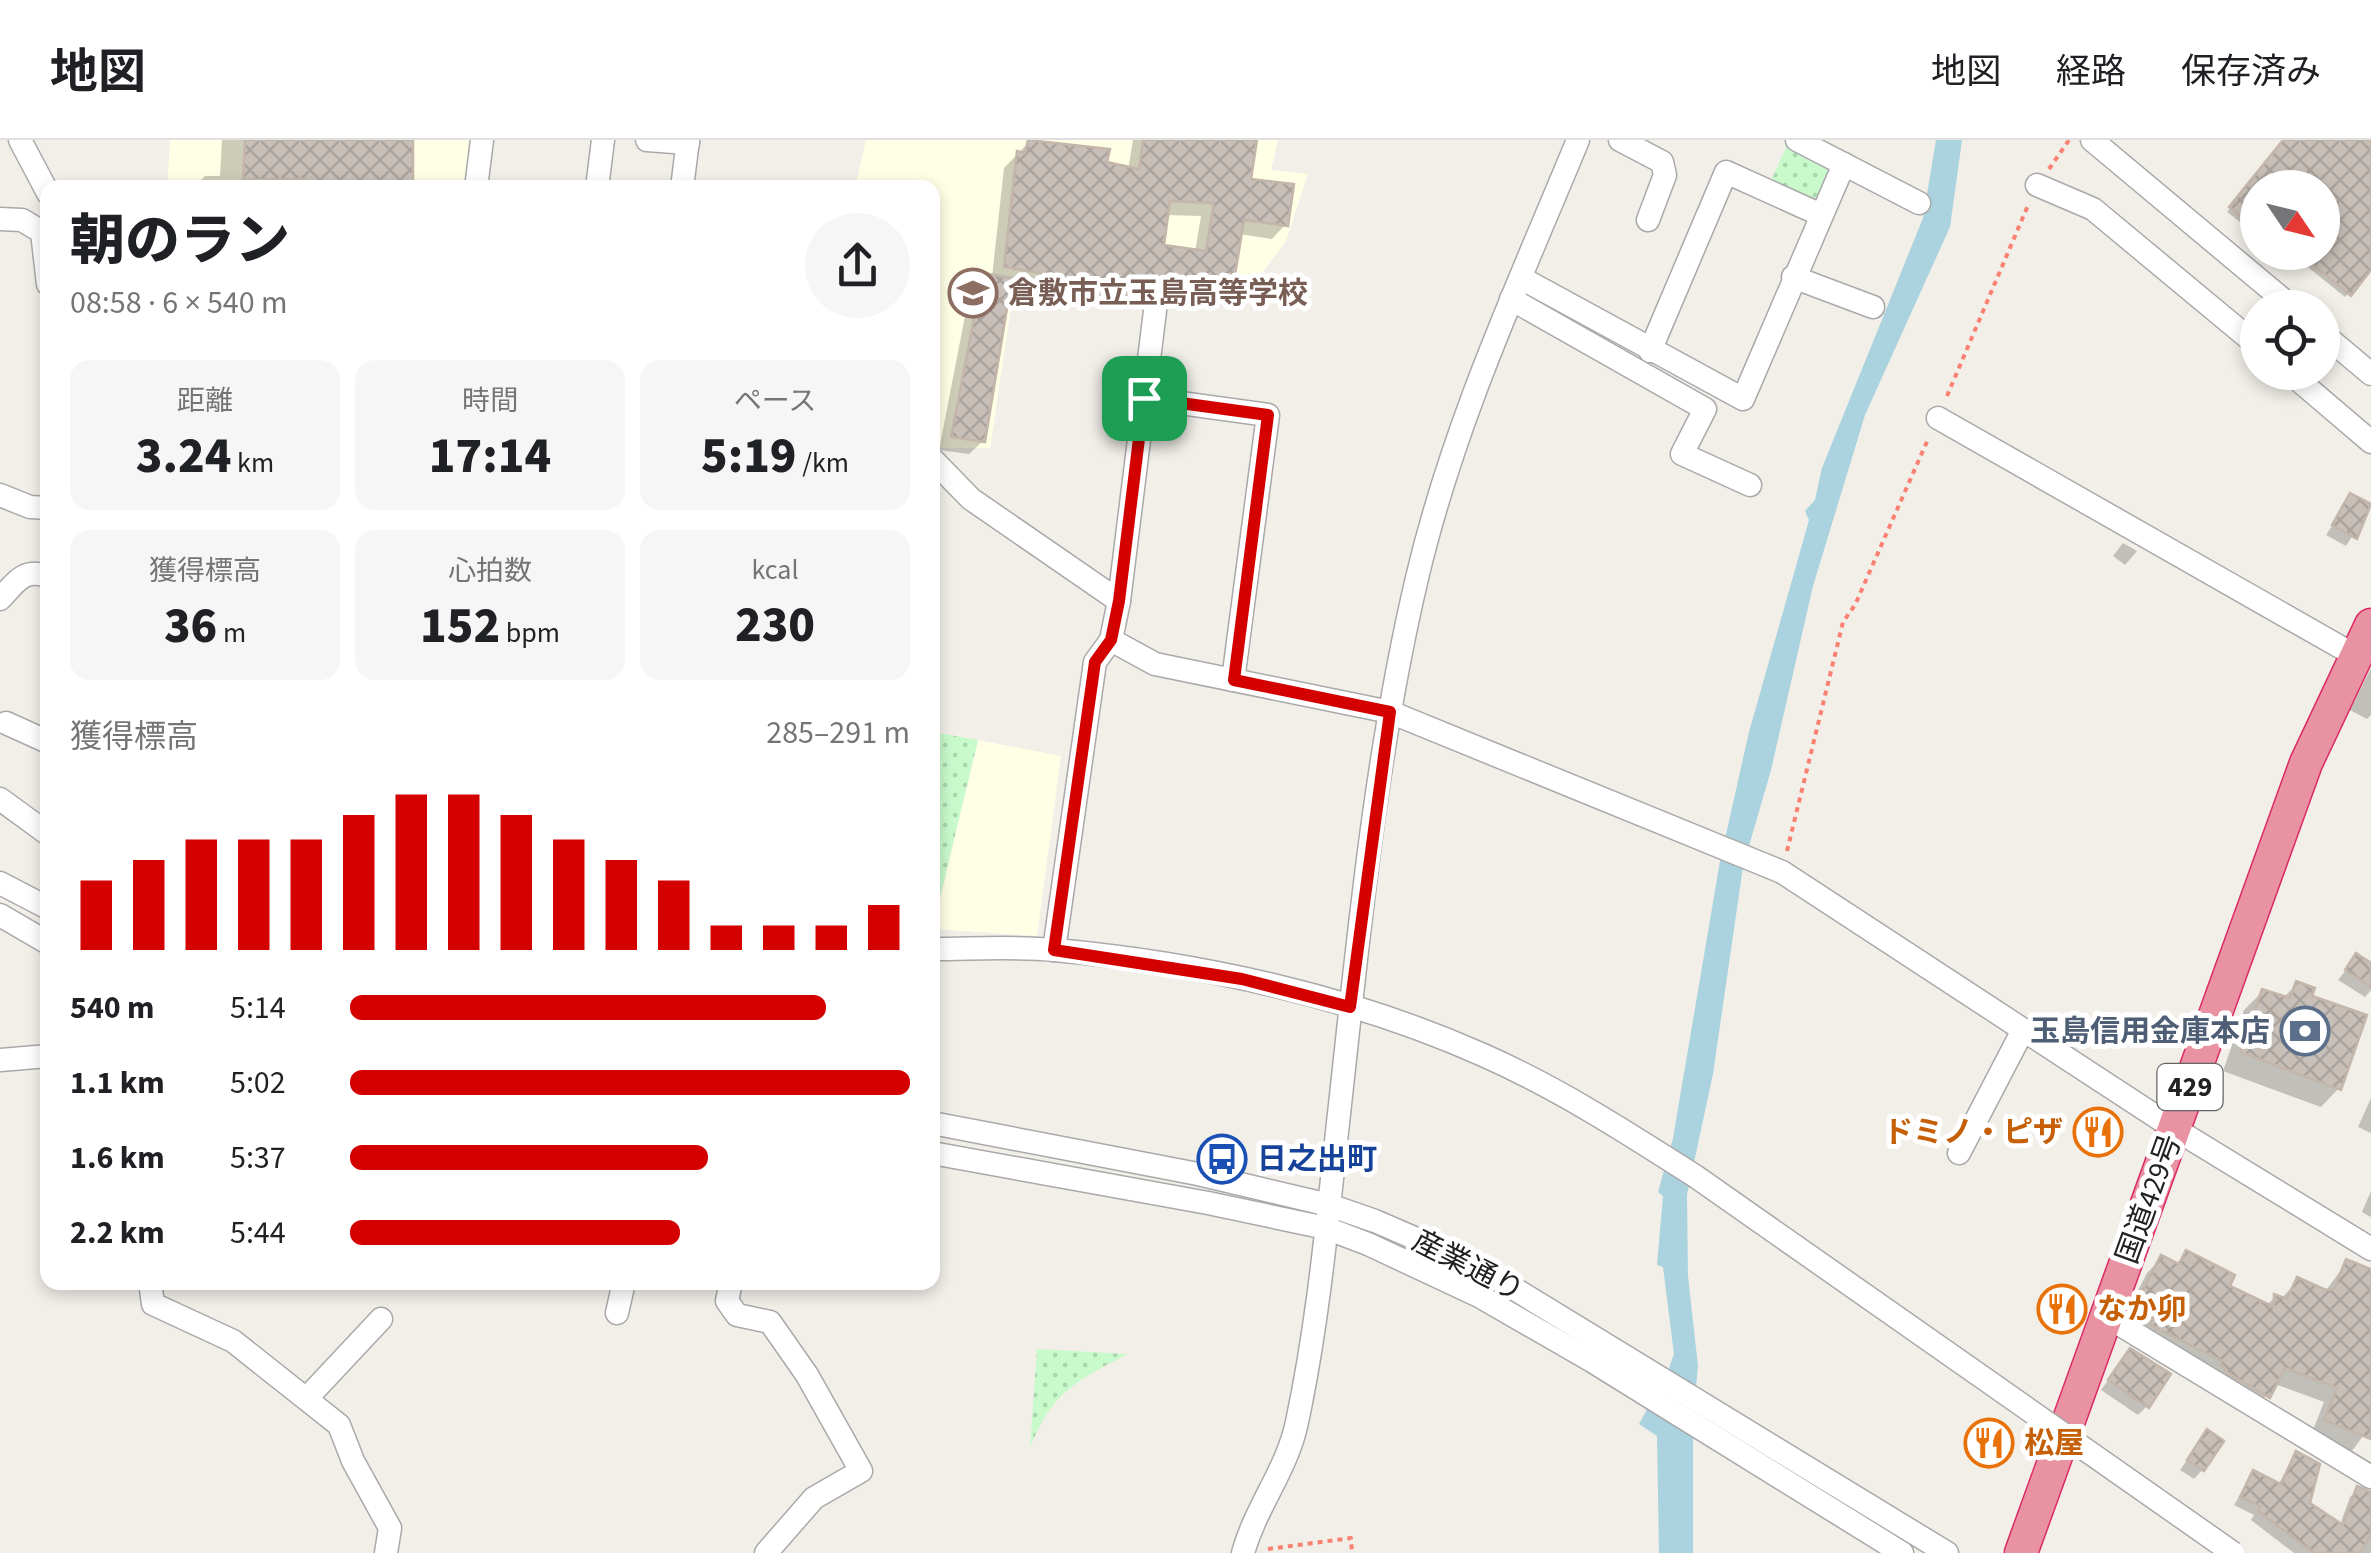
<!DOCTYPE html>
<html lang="ja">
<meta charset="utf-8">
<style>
:root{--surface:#fff;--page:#f6f6f6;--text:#202124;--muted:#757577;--line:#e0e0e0;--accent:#d40000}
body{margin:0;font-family:"Source Sans 3","Noto Sans JP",sans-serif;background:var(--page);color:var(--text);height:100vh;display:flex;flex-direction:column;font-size:38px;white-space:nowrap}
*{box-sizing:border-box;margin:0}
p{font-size:32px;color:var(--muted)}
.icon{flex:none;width:55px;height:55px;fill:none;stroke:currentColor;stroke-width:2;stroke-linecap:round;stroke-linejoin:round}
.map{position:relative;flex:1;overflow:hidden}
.details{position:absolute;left:40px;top:40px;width:900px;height:1110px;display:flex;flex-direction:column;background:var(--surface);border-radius:20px;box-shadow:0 5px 15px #0003}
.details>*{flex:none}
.needle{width:65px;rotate:125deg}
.tools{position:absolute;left:2240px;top:30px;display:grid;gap:20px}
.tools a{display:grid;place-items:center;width:100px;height:100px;border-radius:50%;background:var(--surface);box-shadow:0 5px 15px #0003;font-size:50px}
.pin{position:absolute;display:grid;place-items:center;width:85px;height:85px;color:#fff;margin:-42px;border-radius:20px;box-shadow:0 5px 15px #0006}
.round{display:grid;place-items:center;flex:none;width:105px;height:105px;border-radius:52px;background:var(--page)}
.headline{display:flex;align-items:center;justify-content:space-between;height:170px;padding:0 30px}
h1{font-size:55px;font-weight:800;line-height:75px}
.metrics{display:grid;grid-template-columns:repeat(3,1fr);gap:15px;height:170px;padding:10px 30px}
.metrics div{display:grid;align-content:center;border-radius:20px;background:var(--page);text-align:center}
.metrics b{font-size:50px;font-weight:800}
.metrics small{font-size:28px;font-weight:400}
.metrics p{font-size:28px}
.chart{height:280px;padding:20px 30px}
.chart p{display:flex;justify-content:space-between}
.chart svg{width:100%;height:180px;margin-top:10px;stroke:var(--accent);stroke-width:6}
ul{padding:0 30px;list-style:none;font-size:32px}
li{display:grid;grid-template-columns:160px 120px 1fr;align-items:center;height:75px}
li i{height:25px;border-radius:12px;background:var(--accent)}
header{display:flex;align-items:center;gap:60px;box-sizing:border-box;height:140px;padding:0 50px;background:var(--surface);border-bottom:2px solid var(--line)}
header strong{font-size:48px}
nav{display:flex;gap:55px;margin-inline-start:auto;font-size:35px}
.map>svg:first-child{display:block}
.education{fill:#ffffe5}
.park{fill:url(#park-dots)}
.water{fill:#aad3df}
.shadow{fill:#0003;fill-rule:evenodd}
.building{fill:url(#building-cross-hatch);stroke:#c4b6ab;stroke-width:2.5;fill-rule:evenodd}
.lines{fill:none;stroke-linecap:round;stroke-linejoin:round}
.minor-casing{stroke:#a9a9a9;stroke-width:25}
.highway-casing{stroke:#dc2a67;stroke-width:35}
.path{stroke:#fa8072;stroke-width:4;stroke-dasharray:5 5;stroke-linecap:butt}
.minor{stroke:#fff;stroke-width:22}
.highway{stroke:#e892a2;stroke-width:32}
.minor-bridge-casing{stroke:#a9a9a9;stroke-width:25;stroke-linecap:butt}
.minor-bridge{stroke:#fff;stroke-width:22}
.route-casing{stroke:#fff;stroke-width:20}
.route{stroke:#d40000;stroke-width:12}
.labels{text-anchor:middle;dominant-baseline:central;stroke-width:10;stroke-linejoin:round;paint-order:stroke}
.shield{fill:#fff;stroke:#646464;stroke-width:2.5}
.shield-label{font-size:28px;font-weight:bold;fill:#222}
.education-label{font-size:30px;font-weight:bold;fill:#785e54;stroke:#fff;text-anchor:start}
.service-label{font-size:30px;font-weight:bold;fill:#4e5e75;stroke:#fff;text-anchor:end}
.food-label{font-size:30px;font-weight:bold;fill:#c56008;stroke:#fff;text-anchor:start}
.transit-label{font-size:30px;font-weight:bold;fill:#164399;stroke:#fff;text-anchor:start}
.street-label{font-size:30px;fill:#222;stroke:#fff}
</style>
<header>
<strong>地図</strong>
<nav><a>地図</a><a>経路</a><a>保存済み</a></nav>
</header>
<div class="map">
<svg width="2371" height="1413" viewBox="0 0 2371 1413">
<defs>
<pattern id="park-dots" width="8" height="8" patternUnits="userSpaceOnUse" patternTransform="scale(2.5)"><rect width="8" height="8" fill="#c8facc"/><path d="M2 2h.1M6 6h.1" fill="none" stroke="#acd6af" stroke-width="1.8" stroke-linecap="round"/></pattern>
<pattern id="building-cross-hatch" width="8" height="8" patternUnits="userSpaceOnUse" patternTransform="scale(2.5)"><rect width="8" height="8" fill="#c7bfb8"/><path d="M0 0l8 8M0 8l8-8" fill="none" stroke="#aba49e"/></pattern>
</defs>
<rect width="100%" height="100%" fill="#f2efe9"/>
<g class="education">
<polygon points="170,0 473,0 467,47 167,48"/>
<polygon points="866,0 1278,0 1271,30 1308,34 1286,101 1241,161 1198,156 1193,150 1161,144 1153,155 1016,134 990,308 942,308 933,300 932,48 855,48"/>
<polygon points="978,600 1061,616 1037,796 933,789"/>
</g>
<g class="park">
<polygon points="1788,3 1826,23 1830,34 1815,58 1807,62 1769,45"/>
<polygon points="933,592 978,600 933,786 932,592"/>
<path d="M1037 1209 1128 1214C1077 1240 1051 1253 1030 1308Z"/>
</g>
<polygon class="water" points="1936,0 1962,0 1950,87 1865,275 1813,446 1771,630 1743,727 1713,934 1687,1055 1688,1136 1698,1226 1693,1278 1693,1413 1659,1413 1657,1296 1639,1284 1651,1262 1658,1259 1674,1214 1663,1127 1657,1125 1663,1056 1658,1052 1673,998 1720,721 1749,592 1809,380 1805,371 1815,360 1822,328 1923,78"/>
<g class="shadow">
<polygon points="222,0 411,0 411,48 193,48 205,36 220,36"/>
<path d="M1133 0H1252L1248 41 1285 85 1272 99 1239 94 1231 146 1217 160 1142 153 1132 163 1008 143 983 301 969 314 939 310 970 150 984 136 992 137 1004 28 1029 2 1128 30ZM1166 75 1201 76 1195 112 1162 107Z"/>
<polygon points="2285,0 2362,0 2371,7 2371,126 2345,157 2289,112 2322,112 2322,48 2258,48 2258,89 2253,92 2227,72"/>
<polygon points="2351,356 2371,367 2346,406 2326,395"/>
<polygon points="2123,403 2137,411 2125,425 2113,416"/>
<polygon points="2371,528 2371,575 2367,579 2350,570"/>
<polygon points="2357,816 2371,826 2371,850 2365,857 2338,840"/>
<polygon points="2297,844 2309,858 2339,948 2321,967 2223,931 2244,870 2262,852 2283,858"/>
<polygon points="2371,958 2371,993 2358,987"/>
<polygon points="2371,1051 2371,1077 2362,1072"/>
<polygon points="2187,1113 2227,1147 2266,1166 2275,1157 2281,1159 2298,1140 2327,1149 2347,1122 2371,1131 2371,1285 2352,1311 2311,1295 2324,1262 2275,1244 2254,1271 2123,1180 2147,1133 2162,1118 2175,1125"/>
<polygon points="2130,1211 2147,1266 2138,1275 2101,1250"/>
<polygon points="2207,1292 2202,1330 2194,1339 2180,1330"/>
<polygon points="2296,1314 2307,1364 2340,1385 2350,1357 2358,1349 2371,1353 2371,1413 2294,1413 2251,1380 2254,1375 2234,1365 2254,1333 2278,1345"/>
</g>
<g class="building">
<polygon points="245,0 413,0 413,48 307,48 307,39 243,40"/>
<path d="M1028 0 1110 9 1107 22 1139 29 1143 0H1257L1251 39 1294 44 1288 86 1244 80 1233 147 1150 139 1148 151 1004 127 1017 11 1025 13ZM1170 61 1214 63 1206 111 1164 105Z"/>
<polygon points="2283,0 2371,0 2371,130 2351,156 2297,112 2322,112 2322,48 2258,48 2258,90 2229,67"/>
<polygon points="983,133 1012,138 985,302 951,297"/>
<polygon points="2350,353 2371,364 2357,399 2332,385"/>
<polygon points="2356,813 2371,823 2371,847 2345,830"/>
<polygon points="2296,841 2315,848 2312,856 2367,875 2341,950 2240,912 2262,849 2290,858"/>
<polygon points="2186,1110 2235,1135 2230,1146 2274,1167 2274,1154 2287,1159 2297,1137 2326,1150 2334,1149 2346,1119 2371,1129 2371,1299 2324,1280 2337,1248 2285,1228 2270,1258 2228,1233 2220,1225 2222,1221 2150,1185 2154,1175 2135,1165 2161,1115 2179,1124"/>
<polygon points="2130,1208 2171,1234 2149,1268 2108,1240"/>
<polygon points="2207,1289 2224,1301 2204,1331 2187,1320"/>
<polygon points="2296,1311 2320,1324 2310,1363 2343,1385 2357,1346 2371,1352 2371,1395 2360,1413 2314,1413 2258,1371 2260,1366 2240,1357 2253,1330 2281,1344"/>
</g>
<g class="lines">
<g class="minor-casing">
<g id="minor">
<polyline points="20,0 48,53"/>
<polyline points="647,0 688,3"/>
<polyline points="1620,0 1662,22 1665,35 1648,80"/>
<polyline points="1797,0 1919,63"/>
<polyline points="2092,0 2293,168"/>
<polyline points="2037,45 2093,69 2258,206"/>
<polyline points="476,48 482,0"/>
<polyline points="597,48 603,0"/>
<polyline points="682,48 688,0"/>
<polyline points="0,79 22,80 42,92 48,144"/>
<polyline points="1793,137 1873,167"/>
<polyline points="1521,138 1743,259 1844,24"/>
<polyline points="1511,159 1705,269 1682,314 1750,345"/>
<polyline points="2322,193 2371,234"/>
<polyline points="1650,211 1726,32 1819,74"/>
<polyline points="2289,232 2371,302"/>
<polyline points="1144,258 1268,275 1233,540"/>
<polyline points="1938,278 2356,516"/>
<polyline points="932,319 971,359 1119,461 1111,500 1095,522 1054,810"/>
<polyline points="0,355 30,367 48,368"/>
<path d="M0 459C16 443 22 428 48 436"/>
<polyline points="1119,461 1155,171"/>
<polyline points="1111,500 1155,524 1390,572 1782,732 2175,989 2371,1109"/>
<polyline points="6,583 48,602"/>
<polyline points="0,659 48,694"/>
<polyline points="0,743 48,768"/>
<polyline points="0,775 48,803"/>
<path d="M932 809C973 809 1015 806 1055 810 1199 823 1351 856 1483 915 1558 948 1626 992 1695 1036"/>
<polyline points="0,920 48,916"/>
<polyline points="932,983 1198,1034 1329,1065 1375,1081 1472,1123 1947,1413"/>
<polyline points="932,1013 1208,1063 1326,1088 1368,1104 1479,1156 1592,1221 1902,1413"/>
<polyline points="1959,1013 2023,890"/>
<polyline points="150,1142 153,1164 233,1201 339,1285 353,1321 390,1388 386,1413"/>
<polyline points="731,1142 727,1161 737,1175 770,1182 807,1235 861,1331 814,1358 766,1413"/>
<polyline points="617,1173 624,1142"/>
<polyline points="2106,1176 2371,1337"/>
<polyline points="307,1258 381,1179"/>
<path d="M1243 1413C1256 1366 1287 1330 1297 1282 1318 1183 1327 1084 1338 983 1358 802 1375 616 1417 438 1453 285 1518 145 1578 0"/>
</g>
</g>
<g class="highway-casing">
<polyline id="highway" points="2021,1413 2306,623 2371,485"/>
</g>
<g class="path">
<polyline points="2049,29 2069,0"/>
<polyline points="1947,256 2029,63"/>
<polyline points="1787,711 1843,482 1855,465 1929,297"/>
<polyline points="1268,1409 1351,1398 1352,1413"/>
</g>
<use href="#minor" class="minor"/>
<use href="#highway" class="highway"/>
<g class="minor-bridge-casing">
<polyline id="minor-bridge" points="1695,1036 2233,1413"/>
</g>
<use href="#minor-bridge" class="minor-bridge"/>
</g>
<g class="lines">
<g class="route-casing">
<polygon id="route" points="1144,258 1268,275 1234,540 1390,572 1350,867 1242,839 1054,810 1095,522 1111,500 1119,461"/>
</g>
<use href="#route" class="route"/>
</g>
<defs>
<g id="school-ring" transform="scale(2.5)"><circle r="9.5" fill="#fff" stroke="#8d6e63" stroke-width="1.5"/><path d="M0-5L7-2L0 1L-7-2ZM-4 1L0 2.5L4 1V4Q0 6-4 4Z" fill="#8d6e63"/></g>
<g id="bank-ring" transform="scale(2.5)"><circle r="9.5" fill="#fff" stroke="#5c6f8a" stroke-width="1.5"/><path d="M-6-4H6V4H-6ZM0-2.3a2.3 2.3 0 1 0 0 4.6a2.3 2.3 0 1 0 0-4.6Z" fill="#5c6f8a"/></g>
<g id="restaurant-ring" transform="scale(2.5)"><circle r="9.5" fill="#fff" stroke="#e8710a" stroke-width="1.5"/><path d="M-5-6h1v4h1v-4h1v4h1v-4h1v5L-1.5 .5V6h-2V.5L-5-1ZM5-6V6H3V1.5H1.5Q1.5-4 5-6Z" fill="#e8710a"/></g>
<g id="bus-ring" transform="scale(2.5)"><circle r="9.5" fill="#fff" stroke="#1a4fb4" stroke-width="1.5"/><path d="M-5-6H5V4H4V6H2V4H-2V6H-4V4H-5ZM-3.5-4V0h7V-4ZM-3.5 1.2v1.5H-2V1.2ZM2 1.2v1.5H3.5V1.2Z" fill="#1a4fb4"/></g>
</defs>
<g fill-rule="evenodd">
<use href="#school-ring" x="973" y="153"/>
<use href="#bank-ring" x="2305" y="891"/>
<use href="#restaurant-ring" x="2098" y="992"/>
<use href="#bus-ring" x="1222" y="1019"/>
<use href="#restaurant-ring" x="2062" y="1169"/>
<use href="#restaurant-ring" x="1989" y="1303"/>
</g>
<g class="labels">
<rect class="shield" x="2157.5" y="924" width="65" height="46" rx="8"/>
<g class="shield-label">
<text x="2190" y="947">429</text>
</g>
<g class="education-label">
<text x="1008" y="153">倉敷市立玉島高等学校</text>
</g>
<g class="service-label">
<text x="2270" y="891">玉島信用金庫本店</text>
</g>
<g class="food-label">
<text x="2063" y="992" text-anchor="end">ドミノ・ピザ</text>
<text x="2097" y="1169">なか卯</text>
<text x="2024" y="1303">松屋</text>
</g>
<g class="transit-label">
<text x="1257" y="1019">日之出町</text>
</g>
<g class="street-label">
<text transform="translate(2149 1059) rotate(-70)">国道429号</text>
<text transform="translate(1468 1126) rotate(27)">産業通り</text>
</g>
</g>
</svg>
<div class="tools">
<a><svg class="needle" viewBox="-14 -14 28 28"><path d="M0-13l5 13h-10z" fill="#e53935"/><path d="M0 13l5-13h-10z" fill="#757577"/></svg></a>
<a><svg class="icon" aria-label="locate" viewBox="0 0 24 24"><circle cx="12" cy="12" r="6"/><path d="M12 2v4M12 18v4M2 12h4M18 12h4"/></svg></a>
</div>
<div class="pin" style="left:1144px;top:258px;background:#1e9e55"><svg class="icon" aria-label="arrive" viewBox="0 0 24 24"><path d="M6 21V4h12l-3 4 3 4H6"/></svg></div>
<section class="details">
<div class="headline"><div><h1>朝のラン</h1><p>08:58 · 6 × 540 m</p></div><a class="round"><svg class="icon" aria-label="share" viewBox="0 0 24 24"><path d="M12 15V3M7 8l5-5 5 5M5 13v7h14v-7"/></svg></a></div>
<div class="metrics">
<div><p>距離</p><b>3.24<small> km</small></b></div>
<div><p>時間</p><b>17:14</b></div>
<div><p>ペース</p><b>5:19<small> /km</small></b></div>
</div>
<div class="metrics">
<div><p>獲得標高</p><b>36<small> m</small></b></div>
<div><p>心拍数</p><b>152<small> bpm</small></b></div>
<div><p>kcal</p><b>230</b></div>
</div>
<div class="chart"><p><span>獲得標高</span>285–291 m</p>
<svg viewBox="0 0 160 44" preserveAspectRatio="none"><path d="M5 44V27M15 44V22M25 44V17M35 44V17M45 44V17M55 44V11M65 44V6M75 44V6M85 44V11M95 44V17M105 44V22M115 44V27M125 44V38M135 44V38M145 44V38M155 44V33"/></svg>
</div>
<ul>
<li><b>540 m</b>5:14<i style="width:85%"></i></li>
<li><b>1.1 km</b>5:02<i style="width:100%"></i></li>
<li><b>1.6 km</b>5:37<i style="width:64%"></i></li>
<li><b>2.2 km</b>5:44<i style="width:59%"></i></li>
</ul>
</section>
</div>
